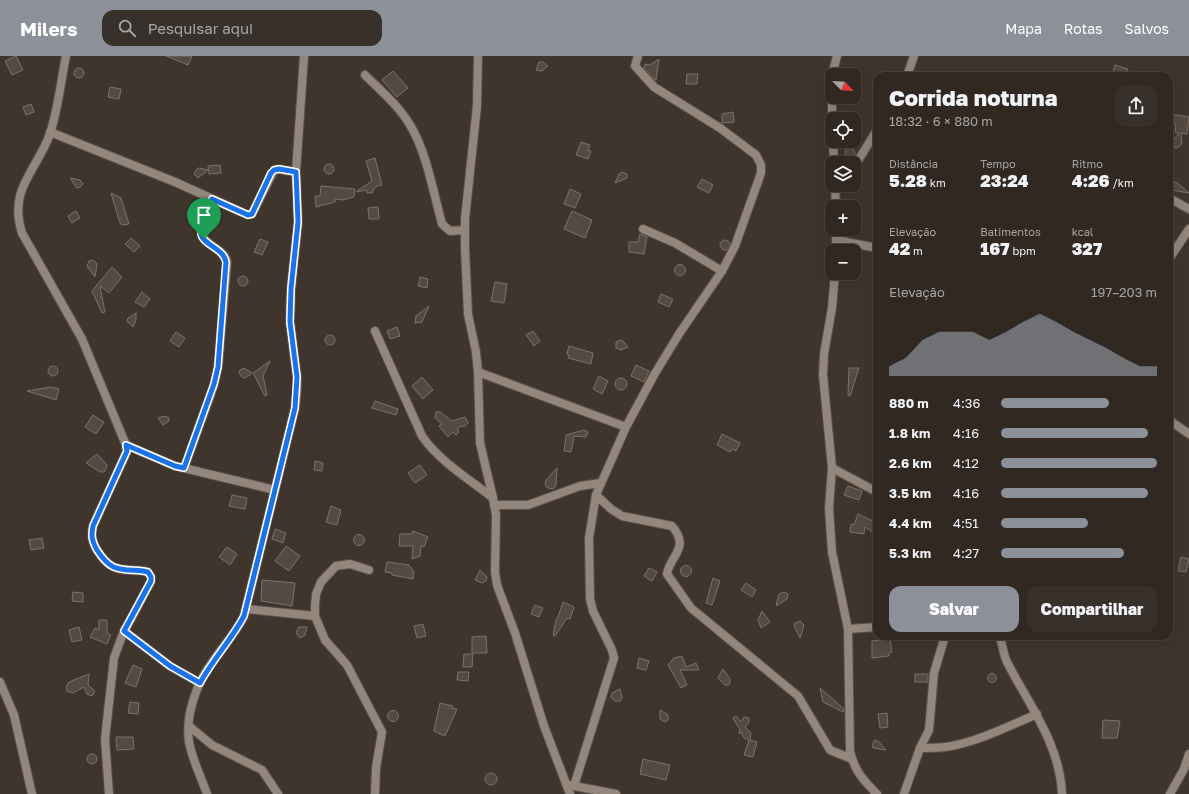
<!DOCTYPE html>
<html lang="pt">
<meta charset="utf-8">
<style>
:root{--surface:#302821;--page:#38302a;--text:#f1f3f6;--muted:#a8a6a5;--line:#4b443f;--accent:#8c9099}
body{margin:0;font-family:"Golos Text",sans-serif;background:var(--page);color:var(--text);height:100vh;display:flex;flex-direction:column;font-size:15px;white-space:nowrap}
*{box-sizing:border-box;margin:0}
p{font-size:13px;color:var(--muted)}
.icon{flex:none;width:22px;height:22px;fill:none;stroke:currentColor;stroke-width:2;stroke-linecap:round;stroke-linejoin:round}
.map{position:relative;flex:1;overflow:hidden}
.panel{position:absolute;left:873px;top:16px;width:300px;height:568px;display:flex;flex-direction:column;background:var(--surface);border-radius:12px;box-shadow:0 4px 16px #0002,0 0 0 1px var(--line)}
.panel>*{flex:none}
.needle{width:26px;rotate:115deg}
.buttons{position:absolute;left:825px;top:12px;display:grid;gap:8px}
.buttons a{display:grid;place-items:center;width:36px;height:36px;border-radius:8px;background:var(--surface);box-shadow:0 4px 16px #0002,0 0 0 1px var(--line);font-size:20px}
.pin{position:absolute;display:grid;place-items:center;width:34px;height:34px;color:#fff;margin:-41px -17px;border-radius:50% 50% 50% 0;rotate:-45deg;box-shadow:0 0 4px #0007}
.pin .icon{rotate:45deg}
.round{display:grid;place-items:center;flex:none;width:42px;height:42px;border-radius:12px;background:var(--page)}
.overview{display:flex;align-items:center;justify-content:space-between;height:68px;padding:0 16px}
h1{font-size:22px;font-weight:800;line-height:30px}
.metrics{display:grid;grid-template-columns:repeat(3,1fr);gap:6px;height:68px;padding:4px 16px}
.metrics div{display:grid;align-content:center}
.metrics b{font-size:17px;font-weight:800}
.metrics small{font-size:11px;font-weight:400}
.metrics p{font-size:11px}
.chart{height:112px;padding:8px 16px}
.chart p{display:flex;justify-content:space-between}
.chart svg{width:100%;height:72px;margin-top:4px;fill:var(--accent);opacity:.7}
.button{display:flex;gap:8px;margin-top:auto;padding:8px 16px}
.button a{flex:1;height:46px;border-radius:12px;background:var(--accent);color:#fff;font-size:16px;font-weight:800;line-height:46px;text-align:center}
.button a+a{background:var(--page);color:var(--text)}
ul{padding:0 16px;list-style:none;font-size:13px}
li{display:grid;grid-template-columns:64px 48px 1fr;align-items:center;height:30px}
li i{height:10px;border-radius:5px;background:var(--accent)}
header{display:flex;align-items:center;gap:24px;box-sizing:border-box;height:56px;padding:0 20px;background:var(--accent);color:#fff}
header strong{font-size:19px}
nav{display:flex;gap:22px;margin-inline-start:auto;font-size:14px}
.search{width:280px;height:36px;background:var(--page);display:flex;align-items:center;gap:10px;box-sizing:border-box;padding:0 14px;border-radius:12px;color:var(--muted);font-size:15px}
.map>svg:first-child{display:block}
.building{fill:#554a41;stroke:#7e7168}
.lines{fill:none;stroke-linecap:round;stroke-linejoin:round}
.minor-casing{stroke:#5b514b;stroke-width:10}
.minor{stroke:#93867c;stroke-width:8}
.route-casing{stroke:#fff;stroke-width:8}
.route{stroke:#1a73e8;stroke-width:5}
</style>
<header>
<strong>Milers</strong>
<div class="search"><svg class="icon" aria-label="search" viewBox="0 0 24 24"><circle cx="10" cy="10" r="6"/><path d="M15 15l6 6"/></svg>Pesquisar aqui</div>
<nav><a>Mapa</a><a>Rotas</a><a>Salvos</a></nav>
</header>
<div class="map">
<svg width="1189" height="738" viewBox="0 0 1189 738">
<rect width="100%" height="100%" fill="#40352c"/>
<g class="building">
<polygon points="16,0 23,14 12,19 5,5"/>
<polygon points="166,0 192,0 188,9"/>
<polygon points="659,3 656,24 655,24 644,12 645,8 650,9"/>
<polygon points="539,6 543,6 548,10 542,15 536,14"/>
<polygon points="1115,9 1128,13 1126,20 1112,20"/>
<circle cx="79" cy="17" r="5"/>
<polygon points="393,15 408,32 397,41 382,24"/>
<polygon points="687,18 698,18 697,28 686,28"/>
<polygon points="110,31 121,33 119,43 108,41"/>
<polygon points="31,48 34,56 26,59 23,51"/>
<polygon points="733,56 734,66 722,67 722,58"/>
<polygon points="1176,59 1189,61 1187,78 1181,77 1182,88 1177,92 1173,91 1171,87 1179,77 1175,76 1176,69 1169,64 1169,60"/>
<polygon points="581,86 590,89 588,94 591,95 588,103 576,99"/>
<circle cx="850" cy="97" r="5"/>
<polygon points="375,102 382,129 375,131 372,137 367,137 366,134 357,136 357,135 372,125 366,105"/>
<circle cx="329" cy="113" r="5"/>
<polygon points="220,109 221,117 209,118 208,110"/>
<polygon points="197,113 199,112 208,114 198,122 194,118"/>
<polygon points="622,116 627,118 627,122 615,127 619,118"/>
<polygon points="70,122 80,124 83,128 80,131 77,132"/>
<polygon points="702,123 713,129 709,137 697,131"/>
<polygon points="1173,126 1176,126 1189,137 1172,134 1171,130"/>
<polygon points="321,130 355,133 354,141 343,144 335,143 335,146 316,151 315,140 320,140"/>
<polygon points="570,133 581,138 575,152 564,148"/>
<polygon points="111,137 121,142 129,168 122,169 120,167"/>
<polygon points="378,151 379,163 369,163 368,152"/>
<polygon points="76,155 80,162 72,167 68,160"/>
<polygon points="572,155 592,164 585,182 564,173"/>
<polygon points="640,178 647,181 644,198 629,196 629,186 638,186"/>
<polygon points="131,182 140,190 134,196 125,188"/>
<polygon points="260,183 268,186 262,199 254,196"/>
<circle cx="725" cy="189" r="5"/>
<polygon points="91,204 94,205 97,208 95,221 87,210 89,205"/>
<circle cx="680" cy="214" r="5.5"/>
<polygon points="112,211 122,221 109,237 100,230 105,256 102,257 92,235"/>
<circle cx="243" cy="225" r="5"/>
<polygon points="420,221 428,223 427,232 418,230"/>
<polygon points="495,226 507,228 504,247 491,245"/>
<polygon points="142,236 150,243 144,251 135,246"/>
<polygon points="661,238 673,243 669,251 658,246"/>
<polygon points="429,250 422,266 415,267 416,260"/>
<polygon points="136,257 136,264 133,271 127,265 128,262"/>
<polygon points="397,271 400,280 390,283 387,275"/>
<polygon points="533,275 540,285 534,290 526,279"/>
<polygon points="176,276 185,282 179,291 170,285"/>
<circle cx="330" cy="284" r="5"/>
<polygon points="620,284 623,285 628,291 621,294 616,292 616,286"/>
<polygon points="569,290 593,297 591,308 568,302 569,299 567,298"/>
<polygon points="270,305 263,320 267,339 265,340 253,317"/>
<polygon points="636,309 649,315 644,326 631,320"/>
<circle cx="53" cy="315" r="5"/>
<polygon points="244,312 252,317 245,322 242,321 239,317 240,314"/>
<polygon points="849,312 859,312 850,340 848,339"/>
<polygon points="599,320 608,325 602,338 593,333"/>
<polygon points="422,321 433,334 423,343 412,330"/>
<circle cx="621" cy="328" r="6"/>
<polygon points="51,331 59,333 56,344 27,335"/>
<polygon points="375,345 398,353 396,359 372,352"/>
<polygon points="436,356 440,356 452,365 465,361 468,367 465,370 461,370 457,373 459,376 456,379 453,376 448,381 439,370 442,368 435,362"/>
<polygon points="93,359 104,366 96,378 85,371"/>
<polygon points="165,360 169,362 169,365 163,369 158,362"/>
<polygon points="584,374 588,376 586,381 574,380 571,396 564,395 566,379"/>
<polygon points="722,378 740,387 736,395 732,393 730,396 717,389"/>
<polygon points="97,398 107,409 106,413 104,416 100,416 86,407"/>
<polygon points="315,405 323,407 322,415 314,414"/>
<polygon points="420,409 427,419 415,427 408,417"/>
<polygon points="557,412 556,430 553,433 548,432 545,429 546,424"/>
<polygon points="848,430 862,435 859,444 844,439"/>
<polygon points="232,439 247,442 245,453 229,450"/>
<polygon points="331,450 341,454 337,469 326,466"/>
<polygon points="858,458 873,465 875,478 865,471 864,478 850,476 851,468 854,469"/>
<polygon points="275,473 286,477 283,487 272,483"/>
<polygon points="413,475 428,481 424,491 421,490 420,500 412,503 413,490 399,490 400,478 412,478"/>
<circle cx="359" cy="484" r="5.5"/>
<polygon points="42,482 44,492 31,494 29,484"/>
<polygon points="286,490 300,500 289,515 275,505"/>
<polygon points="227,491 237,498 230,509 219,501"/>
<polygon points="1181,501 1189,503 1186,516 1178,515"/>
<polygon points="387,506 409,509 414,516 413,523 392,519 392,517 385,516"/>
<circle cx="686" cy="515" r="5.5"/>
<polygon points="649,512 657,516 652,525 644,520"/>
<polygon points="480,514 487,521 486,525 482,527 475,524"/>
<polygon points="713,522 720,525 712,549 706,547"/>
<polygon points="262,524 295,527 292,550 261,545"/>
<polygon points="746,527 756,534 752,541 741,534"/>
<polygon points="73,536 83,537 83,546 72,545"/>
<polygon points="784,536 788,538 787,543 776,550 779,538"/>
<polygon points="563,546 574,551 570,563 567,562 555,580 553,579 556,564 558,561"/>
<polygon points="535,549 543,552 539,561 531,558"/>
<polygon points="762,555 770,566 761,572 758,564"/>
<polygon points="99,564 107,564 107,577 111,579 107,588 90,581 95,572 99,574"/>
<polygon points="800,565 804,569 800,582 794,570 795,567"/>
<polygon points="423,568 426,580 417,582 414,570"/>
<polygon points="79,571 82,584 72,586 69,574"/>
<polygon points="299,571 307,571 305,579 300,582 296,577"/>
<polygon points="486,580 487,597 472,597 472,581"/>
<polygon points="890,583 892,596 889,597 889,600 872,602 872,585"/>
<polygon points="464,598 473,598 472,611 463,611"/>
<polygon points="682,600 686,611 696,607 699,614 680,614 687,629 681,632 668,609 674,602"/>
<polygon points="639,602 649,605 646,614 637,612"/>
<polygon points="133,609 142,613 136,631 125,627"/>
<polygon points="723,613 730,623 730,628 728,629 725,629 718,622"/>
<polygon points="458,616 469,616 468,625 457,624"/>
<circle cx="992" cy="622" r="4.5"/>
<polygon points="89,618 88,629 95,635 92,640 87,638 84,631 73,637 67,635 66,631 69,626"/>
<rect x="915" y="618" width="13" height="8"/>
<polygon points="820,632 844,653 843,656 823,646"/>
<polygon points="620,633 622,642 620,645 615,645 611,641 612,637"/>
<polygon points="130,646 139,647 138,658 128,657"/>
<polygon points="440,647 453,650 452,652 457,653 445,680 434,675"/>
<polygon points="660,654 668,659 668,664 665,666 660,663"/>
<circle cx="393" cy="660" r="5.5"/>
<polygon points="887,657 888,671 880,672 878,658"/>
<polygon points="736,660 741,666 744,661 749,662 749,666 745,671 751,677 750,684 757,686 753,701 744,699 749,684 744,682 741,676 739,678 740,674 733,662"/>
<polygon points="1103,664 1120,665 1117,682 1102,682"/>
<polygon points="116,681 133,681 134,693 117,694"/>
<polygon points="875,684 879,686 886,694 873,692 872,689"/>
<circle cx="92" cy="703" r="5"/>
<polygon points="643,703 670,709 666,724 640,718"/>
<circle cx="491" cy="723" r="6"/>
</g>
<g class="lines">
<g class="minor-casing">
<g id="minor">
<path d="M66 0C61 25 58 53 50 78 36 116 8 133 22 177L82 283 126 389 127 395 93 470C91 480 92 485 97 494 111 516 119 513 143 515L148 516 151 521V525L122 580 114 602 105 683 109 738"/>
<polyline points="478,0 477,50 465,163 465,193 468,258 476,296 478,316 480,387 493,442 496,459 495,516 497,529 515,577 544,670 570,738"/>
<path d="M365 19C381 35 399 50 410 69 426 94 434 139 442 168L450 175 465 174"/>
<polyline points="832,19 837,0"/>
<polyline points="832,20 832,63"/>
<polyline points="907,20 914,0"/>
<polyline points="50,76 175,126 248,159 252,158 274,114 279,113 296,116"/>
<polyline points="833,85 834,107"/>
<polyline points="854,111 877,74"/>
<polyline points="835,129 836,151"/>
<polyline points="1169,142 1189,153"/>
<polyline points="643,173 675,187 722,215"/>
<polyline points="836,184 877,192"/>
<polyline points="836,195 836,173"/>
<polyline points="1169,203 1189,173"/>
<path d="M835 217 832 252 824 298 823 319 832 412 829 452 832 496 848 573 850 695C854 714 863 724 877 738"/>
<path d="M375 275 422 380C439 405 469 423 493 442"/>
<polyline points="478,316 626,371"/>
<polyline points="1169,364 1189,378"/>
<polyline points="126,389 175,410 275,434"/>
<path d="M184 412 214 329 218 311 227 206C224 191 202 190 201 175L212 143"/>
<polyline points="832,412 877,436"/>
<path d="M596 439 611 453 622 460 672 470C691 492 669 501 667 518L691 552 798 640 830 694 852 703"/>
<polyline points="494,449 528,449 580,430 601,427"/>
<polyline points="369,514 350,508 336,510 321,526 316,538 315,550 315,560 325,584 347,609 382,676 376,712 375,738"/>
<polyline points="246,553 315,560"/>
<polyline points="848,573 877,571"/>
<polyline points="124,575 170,610 200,627"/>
<path d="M999 580C1003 588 1003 598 1007 606 1029 649 1060 688 1062 738"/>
<polyline points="0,626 14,659 32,738"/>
<polyline points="189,670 212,689 262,714 278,738"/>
<path d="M920 692C928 692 937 692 945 691 975 687 1009 670 1037 658"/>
<polyline points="569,729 616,738"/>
<polyline points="574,730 614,602 612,594 593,555 590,543 589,482 596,439 626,371 654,319 679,278 722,215 735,190 761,117 761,109 756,99 720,72 654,31 635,10 638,0"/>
<path d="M207 738C201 721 192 703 189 686 185 659 197 626 213 605 223 590 236 577 244 560L295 352 297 334V321L290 266 291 233 298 166 296 116 304 0"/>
<polyline points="904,738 920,692 929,674 934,617 945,580"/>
<polyline points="1170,738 1184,713 1189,698"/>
</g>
</g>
<use href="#minor" class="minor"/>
</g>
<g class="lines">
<g class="route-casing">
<path id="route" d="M279 113 296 116 298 166 291 233 290 266 297 321 295 352 244 560C232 583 213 603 200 627L170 610 124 575 151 525V521L148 516 143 515C119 513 111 516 97 494 92 485 91 480 93 470L127 395 126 389 175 410 184 412 214 328 218 311 226 206C224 192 200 188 201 176 202 166 209 153 212 143L248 159 252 158 271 117 274 114Z"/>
</g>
<use href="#route" class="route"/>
</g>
</svg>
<div class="buttons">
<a><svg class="needle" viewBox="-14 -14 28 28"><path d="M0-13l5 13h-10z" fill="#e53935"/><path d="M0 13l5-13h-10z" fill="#a8a6a5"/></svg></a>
<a><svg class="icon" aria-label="locate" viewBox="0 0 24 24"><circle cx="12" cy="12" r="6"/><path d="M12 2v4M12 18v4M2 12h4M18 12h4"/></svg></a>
<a><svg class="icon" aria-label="layers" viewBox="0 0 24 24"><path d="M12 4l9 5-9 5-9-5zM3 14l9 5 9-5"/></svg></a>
<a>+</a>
<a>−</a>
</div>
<div class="pin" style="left:204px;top:183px;background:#1e9e55"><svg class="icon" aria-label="arrive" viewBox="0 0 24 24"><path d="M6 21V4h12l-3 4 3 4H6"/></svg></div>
<section class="panel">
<div class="overview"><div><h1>Corrida noturna</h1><p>18:32 · 6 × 880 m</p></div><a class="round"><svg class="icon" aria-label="share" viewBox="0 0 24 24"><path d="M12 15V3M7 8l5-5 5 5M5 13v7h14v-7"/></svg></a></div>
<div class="metrics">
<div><p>Distância</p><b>5.28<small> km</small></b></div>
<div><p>Tempo</p><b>23:24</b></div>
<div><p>Ritmo</p><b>4:26<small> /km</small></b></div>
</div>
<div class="metrics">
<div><p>Elevação</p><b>42<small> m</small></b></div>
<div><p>Batimentos</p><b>167<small> bpm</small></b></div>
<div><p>kcal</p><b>327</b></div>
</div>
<div class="chart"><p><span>Elevação</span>197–203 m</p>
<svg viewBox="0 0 160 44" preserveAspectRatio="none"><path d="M0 44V38L10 33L20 22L30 17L40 17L50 17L60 22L70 17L80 11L90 6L100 11L110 17L120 22L130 27L140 33L150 38L160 38V44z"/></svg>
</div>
<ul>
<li><b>880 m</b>4:36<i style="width:69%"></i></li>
<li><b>1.8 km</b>4:16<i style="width:94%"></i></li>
<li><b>2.6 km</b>4:12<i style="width:100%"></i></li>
<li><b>3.5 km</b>4:16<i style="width:94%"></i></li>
<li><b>4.4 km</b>4:51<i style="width:56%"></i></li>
<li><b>5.3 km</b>4:27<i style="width:79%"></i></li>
</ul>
<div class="button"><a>Salvar</a><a>Compartilhar</a></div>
</section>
</div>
